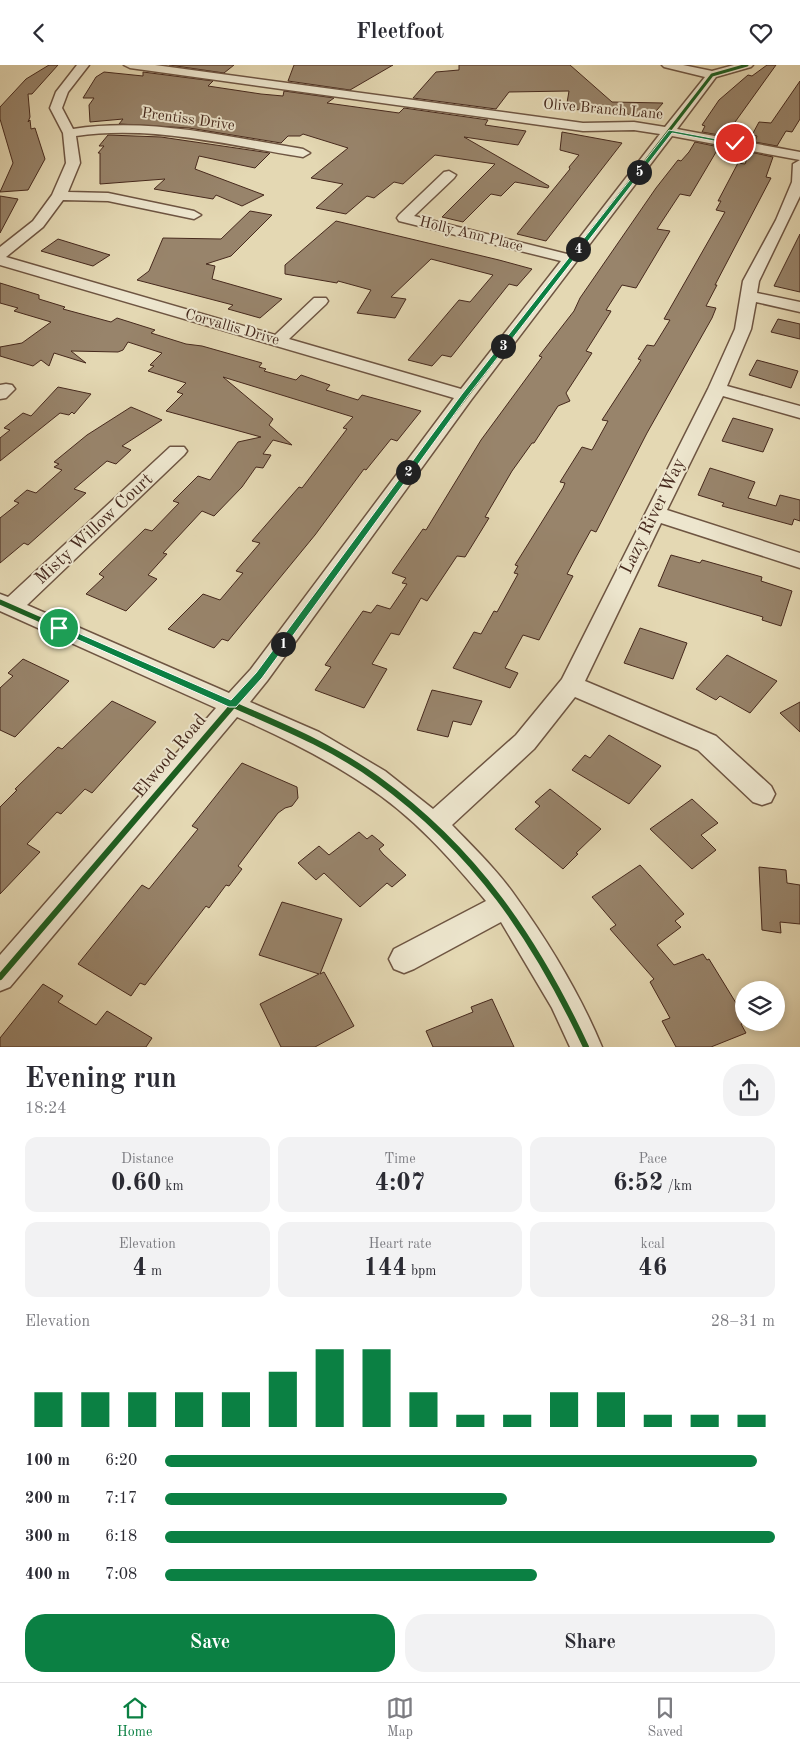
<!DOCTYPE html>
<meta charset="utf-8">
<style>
:root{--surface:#fff;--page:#f2f2f3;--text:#2b2b33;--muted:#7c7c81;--line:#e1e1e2;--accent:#0b8043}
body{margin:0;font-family:"Old Standard TT",serif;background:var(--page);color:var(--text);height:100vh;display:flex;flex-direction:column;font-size:19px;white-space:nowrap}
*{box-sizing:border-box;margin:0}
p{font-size:16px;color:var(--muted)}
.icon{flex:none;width:28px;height:28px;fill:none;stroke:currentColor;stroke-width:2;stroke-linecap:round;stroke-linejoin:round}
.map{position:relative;height:982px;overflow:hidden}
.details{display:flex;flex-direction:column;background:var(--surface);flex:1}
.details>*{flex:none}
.tools{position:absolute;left:735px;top:916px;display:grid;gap:10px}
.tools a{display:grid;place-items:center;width:50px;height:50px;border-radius:50%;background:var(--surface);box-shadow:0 2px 8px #0003;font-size:25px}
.pin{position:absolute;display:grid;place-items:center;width:42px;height:42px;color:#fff;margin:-21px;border:2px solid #fff;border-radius:50%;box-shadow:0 1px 5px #0007}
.km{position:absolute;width:25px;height:25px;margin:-12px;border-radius:50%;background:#222;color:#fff;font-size:14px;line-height:25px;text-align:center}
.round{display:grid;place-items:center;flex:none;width:52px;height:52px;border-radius:20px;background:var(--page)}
.overview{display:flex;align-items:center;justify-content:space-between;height:85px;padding:0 25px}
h1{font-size:28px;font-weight:800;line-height:38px}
.figures{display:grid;grid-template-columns:repeat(3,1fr);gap:8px;height:85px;padding:5px 25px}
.figures div{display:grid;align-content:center;border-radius:12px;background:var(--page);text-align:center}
.figures b{font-size:25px;font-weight:800}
.figures small{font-size:14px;font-weight:400}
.figures p{font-size:14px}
.chart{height:140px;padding:10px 25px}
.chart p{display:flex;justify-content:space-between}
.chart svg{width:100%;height:90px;margin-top:5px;stroke:var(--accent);stroke-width:6}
.action{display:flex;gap:10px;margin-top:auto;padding:10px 25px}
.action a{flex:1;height:58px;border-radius:20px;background:var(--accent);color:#fff;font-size:20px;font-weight:800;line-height:58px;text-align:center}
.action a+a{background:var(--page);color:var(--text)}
ul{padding:0 25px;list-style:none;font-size:16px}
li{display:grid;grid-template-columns:80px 60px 1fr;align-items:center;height:38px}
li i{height:12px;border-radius:6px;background:var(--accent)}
header{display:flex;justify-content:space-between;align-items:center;height:65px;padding:0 25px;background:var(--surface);font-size:22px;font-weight:800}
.dock{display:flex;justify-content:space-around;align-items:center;height:70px;border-top:1px solid var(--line);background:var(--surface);font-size:14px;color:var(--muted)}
.dock a{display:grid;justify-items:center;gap:2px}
.dock .active{color:var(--accent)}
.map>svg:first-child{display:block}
.building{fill:#98846b;stroke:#46291d}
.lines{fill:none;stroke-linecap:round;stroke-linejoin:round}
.minor-casing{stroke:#6e5542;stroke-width:3}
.path{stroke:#46291d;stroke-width:2;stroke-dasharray:2.5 1;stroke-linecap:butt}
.minor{fill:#ede6ce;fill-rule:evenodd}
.cycleway-far3-casing{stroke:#ede6ce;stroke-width:5}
.cycleway-far2-casing{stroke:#ede6ce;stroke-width:6}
.cycleway-far1-casing{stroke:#ede6ce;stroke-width:8}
.cycleway-casing{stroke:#ede6ce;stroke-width:9}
.cycleway-far3{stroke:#1b5e20;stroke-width:3}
.cycleway-far2{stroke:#1b5e20;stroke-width:4}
.cycleway-far1{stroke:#1b5e20;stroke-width:5}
.cycleway{stroke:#1b5e20;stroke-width:6}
.route{fill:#0b8043;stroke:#fff}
.labels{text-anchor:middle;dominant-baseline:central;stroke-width:4;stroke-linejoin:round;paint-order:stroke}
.far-street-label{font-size:15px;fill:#46291d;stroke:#ede6ce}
.street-label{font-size:18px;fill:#46291d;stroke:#ede6ce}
</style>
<header><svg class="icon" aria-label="back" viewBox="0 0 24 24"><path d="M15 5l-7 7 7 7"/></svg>Fleetfoot<svg class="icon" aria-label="heart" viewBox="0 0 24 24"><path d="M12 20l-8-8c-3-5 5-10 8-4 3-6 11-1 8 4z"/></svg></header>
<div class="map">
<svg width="800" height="982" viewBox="0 0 800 982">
<rect width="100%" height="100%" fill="#e4d8b3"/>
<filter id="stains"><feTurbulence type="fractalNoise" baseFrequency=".004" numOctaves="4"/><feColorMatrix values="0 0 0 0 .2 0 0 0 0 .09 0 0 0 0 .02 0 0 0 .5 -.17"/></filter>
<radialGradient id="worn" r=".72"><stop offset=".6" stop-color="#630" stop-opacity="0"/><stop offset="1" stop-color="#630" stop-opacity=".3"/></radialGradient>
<g class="building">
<polygon points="49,0 58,0 32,29 28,29 30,52 28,57 30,55 31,64 35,63 45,94 28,125 0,127 13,98 0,54 0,42 26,14"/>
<polygon points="169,0 234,0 224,8"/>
<polygon points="294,0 393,0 350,25 288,16"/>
<polygon points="459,0 570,0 612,37 663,38 650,53 598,44 599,46 566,44 569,26 509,27 496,44 413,33 436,7 459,5"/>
<polygon points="767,0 776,0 725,71 702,67 705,61 702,60 719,35 748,10 752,11"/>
<polygon points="104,7 143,11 143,7 213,16 208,21 261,29 283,31 284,26 334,33 327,38 399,48 404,43 488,55 485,60 526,66 518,80 464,72 549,121 548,123 515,117 501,131 491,129 463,157 442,152 495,99 435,90 403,119 394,117 374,133 367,131 346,149 316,143 343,119 311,113 348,83 303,69 300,71 288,71 281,78 189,63 119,59 123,54 90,57 89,40 94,33 83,33 96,12"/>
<polygon points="800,16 800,54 792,67 786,66 777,81 755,77 757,71 752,70 759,57 771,58"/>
<polygon points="562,67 622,78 546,176 517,169 570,104 569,102 579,90 560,85"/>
<polygon points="108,70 161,72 270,88 255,103 199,91 195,104 264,130 242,141 216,130 213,134 154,124 165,114 100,119 100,88 98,88 104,81 99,81"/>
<polygon points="695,77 719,82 690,131 680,129 657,164 670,166 636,223 622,220 606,245 611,246 610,248 586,286 592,288 566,328 570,336 558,341 534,378 532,378 512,406 485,452 489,453 465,492 457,491 427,536 421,533 399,570 391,568 372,599 387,604 364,643 315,625 331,602 325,600 363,546 371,548 377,540 390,544 407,519 402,518 406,513 392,508 423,464 426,465 481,375 542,292 539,291 574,246 580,233 656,123 678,95 681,96 689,87"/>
<polygon points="750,87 773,92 766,112 771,113 715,220 717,220 706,241 716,243 712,253 647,368 596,467 591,465 576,492 567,509 573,511 539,575 523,570 505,603 518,608 510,623 453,603 474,567 481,569 494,546 497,547 518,509 514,508 518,501 515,500 563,423 565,418 560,417 582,382 592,385 608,356 602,355 641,295 638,294 647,280 654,281 670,255 664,254 725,147 716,145 721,136 718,136 738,98 745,99"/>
<polygon points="0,131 18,134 0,168"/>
<polygon points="250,146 272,150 231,191 206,199 215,201 212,214 282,234 260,253 228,244 233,240 137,215 149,206 163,173 221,174"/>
<polygon points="336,156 499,195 532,204 517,221 509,219 451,292 442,290 432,301 408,295 459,235 470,237 493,210 431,194 391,232 406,234 395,253 357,248 371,225 338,216 337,218 285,209 285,200"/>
<polygon points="800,169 800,227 774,221"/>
<polygon points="58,174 110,190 93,201 41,186"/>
<polygon points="0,218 39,230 39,234 65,242 63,244 111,257 117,253 155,265 151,268 186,279 202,281 262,298 259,302 266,304 264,306 296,315 301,310 330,320 326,325 358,335 362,330 421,346 397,376 391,374 366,405 364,404 315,470 228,576 222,574 214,583 168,564 203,529 220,535 243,508 236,506 260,478 252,476 299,422 302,423 347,364 343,363 353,352 223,312 273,354 269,360 292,380 273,375 263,389 271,390 263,403 256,402 242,422 214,451 202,446 163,488 167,489 148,510 157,514 126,546 86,529 104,512 99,509 145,464 152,466 179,438 173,436 198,411 210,415 238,377 261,372 166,346 183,329 177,327 186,318 148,306 154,301 150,300 162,288 128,277 123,285 118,287 71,286 86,298 54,288 49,301 41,295 33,301 0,291 0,282 22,278 51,257 14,246 18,243 0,238"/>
<polygon points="778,254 800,259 800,274 771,267"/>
<polygon points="757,295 798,306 791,323 749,310"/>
<polygon points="58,322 91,329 74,349 72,347 69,350 60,348 0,396 0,373 10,365 4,363 23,348 31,351"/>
<polygon points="131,342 162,355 122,381 131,385 116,399 107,396 74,424 86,428 28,480 24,478 0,498 0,453 19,438 14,436 27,425 36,428 62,405 54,402 59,399 54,397 87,370"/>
<polygon points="733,353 773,364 763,387 722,376"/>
<polygon points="710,403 755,417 748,433 776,441 780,430 800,435 800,456 794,454 792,460 722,441 724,438 698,430"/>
<polygon points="671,490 700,498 702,495 762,512 761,516 792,526 781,561 762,555 763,552 658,521"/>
<polygon points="640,563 687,578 673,614 624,598"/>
<polygon points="727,590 777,616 750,648 720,631 716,635 696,624"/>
<polygon points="23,594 69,616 15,672 0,665 0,623 13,611 8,608"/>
<polygon points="432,625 482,636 471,660 453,656 448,672 417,665"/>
<polygon points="112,636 156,657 92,728 85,724 61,749 57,747 27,779 40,787 0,829 0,742 17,725 15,724 58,682 62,684"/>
<polygon points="800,637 800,667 780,648"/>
<polygon points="609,670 661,701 629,739 572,705 585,690 590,693"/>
<polygon points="242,698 297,722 298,733 292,741 285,743 278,748 238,801 242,804 229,821 226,820 209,843 206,841 145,920 140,918 131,931 78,899 142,820 149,824 198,764 192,761"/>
<polygon points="550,724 601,764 576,788 578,789 563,804 515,764 540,741 535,737"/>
<polygon points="692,734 718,758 701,770 716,785 692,804 650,764"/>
<polygon points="359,767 367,774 372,770 384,780 379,784 383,789 406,810 392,822 387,818 360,842 324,808 316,815 298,798 319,781 329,790"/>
<polygon points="640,800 684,849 675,856 681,862 657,880 674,900 703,889 707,895 709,894 744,951 745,958 741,959 746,968 711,982 676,982 662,956 670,953 650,917 654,914 610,864 616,860 592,832"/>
<polygon points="759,802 786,805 787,818 800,820 800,859 780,857 781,868 762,865"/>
<polygon points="282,837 342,854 320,909 324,907 354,961 315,982 281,982 260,939 319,909 259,890"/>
<polygon points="43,919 63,931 58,937 96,960 107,946 152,973 146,982 0,982 0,973"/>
<polygon points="492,934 514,982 433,982 426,966 473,947 471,942"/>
</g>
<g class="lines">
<g class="minor-casing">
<g id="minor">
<path d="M77 0H89L68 27 62 43 73 64C150 52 227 72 303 84L310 88 303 92C228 80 152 60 76 71L80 98 68 127 108 128 194 146 201 150 194 154 108 136 63 135 43 162 6 192 275 270 314 233H326L328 236 326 239 289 274 461 324 561 196 399 156 397 153 399 150 444 107 449 106 456 110 454 113 414 151 567 189 660 69 634 65 583 66 130 3 124 0H155L583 58 634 57 665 62 705 12 664 2 662 0H683L712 6 734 0H753L751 2 716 12 677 64 800 87V131L759 216 757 228 800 237V247L756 237 751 264 727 321 800 341V353L723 331 667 445 800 488V503L661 458 585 616 716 671 771 721 775 729 771 737 762 740 753 737 698 685 575 632 534 684 452 760C474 783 498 806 516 832 549 878 580 929 602 982H570L552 943 501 857 414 904 404 908 394 904 389 894 394 884 486 836C451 794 412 750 365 720 325 693 282 672 237 652L10 922 0 926V890L216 643 0 546V529L8 532 170 382H184L187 386 184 390 27 540 229 628 251 604 454 333 0 200V182L33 156 52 130 66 98 63 68 50 43 56 27ZM672 71 800 95 793 99 792 117 776 155 743 216 735 264 708 324 562 614 516 670 433 744 385 706 319 667 250 637 267 616 471 335Z"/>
<polygon points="6,319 12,320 15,324 6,333 0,334 0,320"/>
</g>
</g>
<polyline class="path" points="658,51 655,50 659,46"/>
<use href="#minor" class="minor"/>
<g class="cycleway-far3-casing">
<polyline id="cycleway-far3" points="594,163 712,10 747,0"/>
</g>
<g class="cycleway-far2-casing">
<polyline id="cycleway-far2" points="435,372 595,162"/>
</g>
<g class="cycleway-far1-casing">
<g id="cycleway-far1">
<polyline points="0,537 232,639"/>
<polyline points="234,639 259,610 436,370"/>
</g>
</g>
<g class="cycleway-casing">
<g id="cycleway">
<path d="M229 638C279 660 332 681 377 714 475 785 535 873 586 982"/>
<polyline points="0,912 235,638"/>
</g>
</g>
<use href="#cycleway-far3" class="cycleway-far3"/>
<use href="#cycleway-far2" class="cycleway-far2"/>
<use href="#cycleway-far1" class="cycleway-far1"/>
<use href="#cycleway" class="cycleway"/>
</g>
<polygon class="route" points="669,65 738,78 735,80 672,68 467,332 262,613 236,642 229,642 56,565 56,561 62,561 231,635 256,608 462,329"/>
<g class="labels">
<g class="far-street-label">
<text transform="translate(603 45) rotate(5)">Olive Branch Lane</text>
<text transform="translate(188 55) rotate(8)">Prentiss Drive</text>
<text transform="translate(471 170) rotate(14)">Holly Ann Place</text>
<text transform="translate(232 263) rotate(16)">Corvallis Drive</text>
</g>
<g class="street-label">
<text transform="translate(653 451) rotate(-64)">Lazy River Way</text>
<text transform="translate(94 464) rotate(-43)">Misty Willow Court</text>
<text transform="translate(170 691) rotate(-50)">Elwood Road</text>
</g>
</g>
<rect width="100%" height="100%" filter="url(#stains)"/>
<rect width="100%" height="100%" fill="url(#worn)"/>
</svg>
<div class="tools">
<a><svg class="icon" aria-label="layers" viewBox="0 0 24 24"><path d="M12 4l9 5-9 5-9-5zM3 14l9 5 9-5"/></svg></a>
</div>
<div class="pin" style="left:59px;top:563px;background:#1e9e55"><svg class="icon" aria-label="arrive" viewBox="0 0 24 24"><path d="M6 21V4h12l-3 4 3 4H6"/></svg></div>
<div class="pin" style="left:735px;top:78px;background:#d93025"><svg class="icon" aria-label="check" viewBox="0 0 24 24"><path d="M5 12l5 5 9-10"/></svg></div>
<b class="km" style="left:283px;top:579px">1</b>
<b class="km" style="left:408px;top:407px">2</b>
<b class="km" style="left:503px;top:281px">3</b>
<b class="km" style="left:578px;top:184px">4</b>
<b class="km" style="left:639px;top:107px">5</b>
</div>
<section class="details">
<div class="overview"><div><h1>Evening run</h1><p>18:24</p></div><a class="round"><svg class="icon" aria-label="share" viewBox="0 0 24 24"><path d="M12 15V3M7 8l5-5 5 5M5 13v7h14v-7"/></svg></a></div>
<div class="figures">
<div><p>Distance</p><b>0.60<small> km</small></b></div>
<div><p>Time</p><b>4:07</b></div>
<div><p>Pace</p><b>6:52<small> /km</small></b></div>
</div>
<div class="figures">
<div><p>Elevation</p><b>4<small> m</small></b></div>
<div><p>Heart rate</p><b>144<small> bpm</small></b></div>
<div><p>kcal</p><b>46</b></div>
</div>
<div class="chart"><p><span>Elevation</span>28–31 m</p>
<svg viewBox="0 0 160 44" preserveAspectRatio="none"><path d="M5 44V27M15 44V27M25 44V27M35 44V27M45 44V27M55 44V17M65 44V6M75 44V6M85 44V27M95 44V38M105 44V38M115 44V27M125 44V27M135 44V38M145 44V38M155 44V38"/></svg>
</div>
<ul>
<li><b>100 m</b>6:20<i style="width:97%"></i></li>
<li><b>200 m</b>7:17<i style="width:56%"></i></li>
<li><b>300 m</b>6:18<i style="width:100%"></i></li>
<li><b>400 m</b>7:08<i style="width:61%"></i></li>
</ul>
<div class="action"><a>Save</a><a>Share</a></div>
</section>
<nav class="dock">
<a class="active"><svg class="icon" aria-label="home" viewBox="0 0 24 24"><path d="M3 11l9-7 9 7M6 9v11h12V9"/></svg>Home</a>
<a><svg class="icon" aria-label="map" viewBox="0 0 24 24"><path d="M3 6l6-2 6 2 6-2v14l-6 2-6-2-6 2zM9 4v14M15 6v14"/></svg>Map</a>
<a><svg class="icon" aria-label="saved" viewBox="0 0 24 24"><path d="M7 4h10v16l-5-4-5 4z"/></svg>Saved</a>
</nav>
